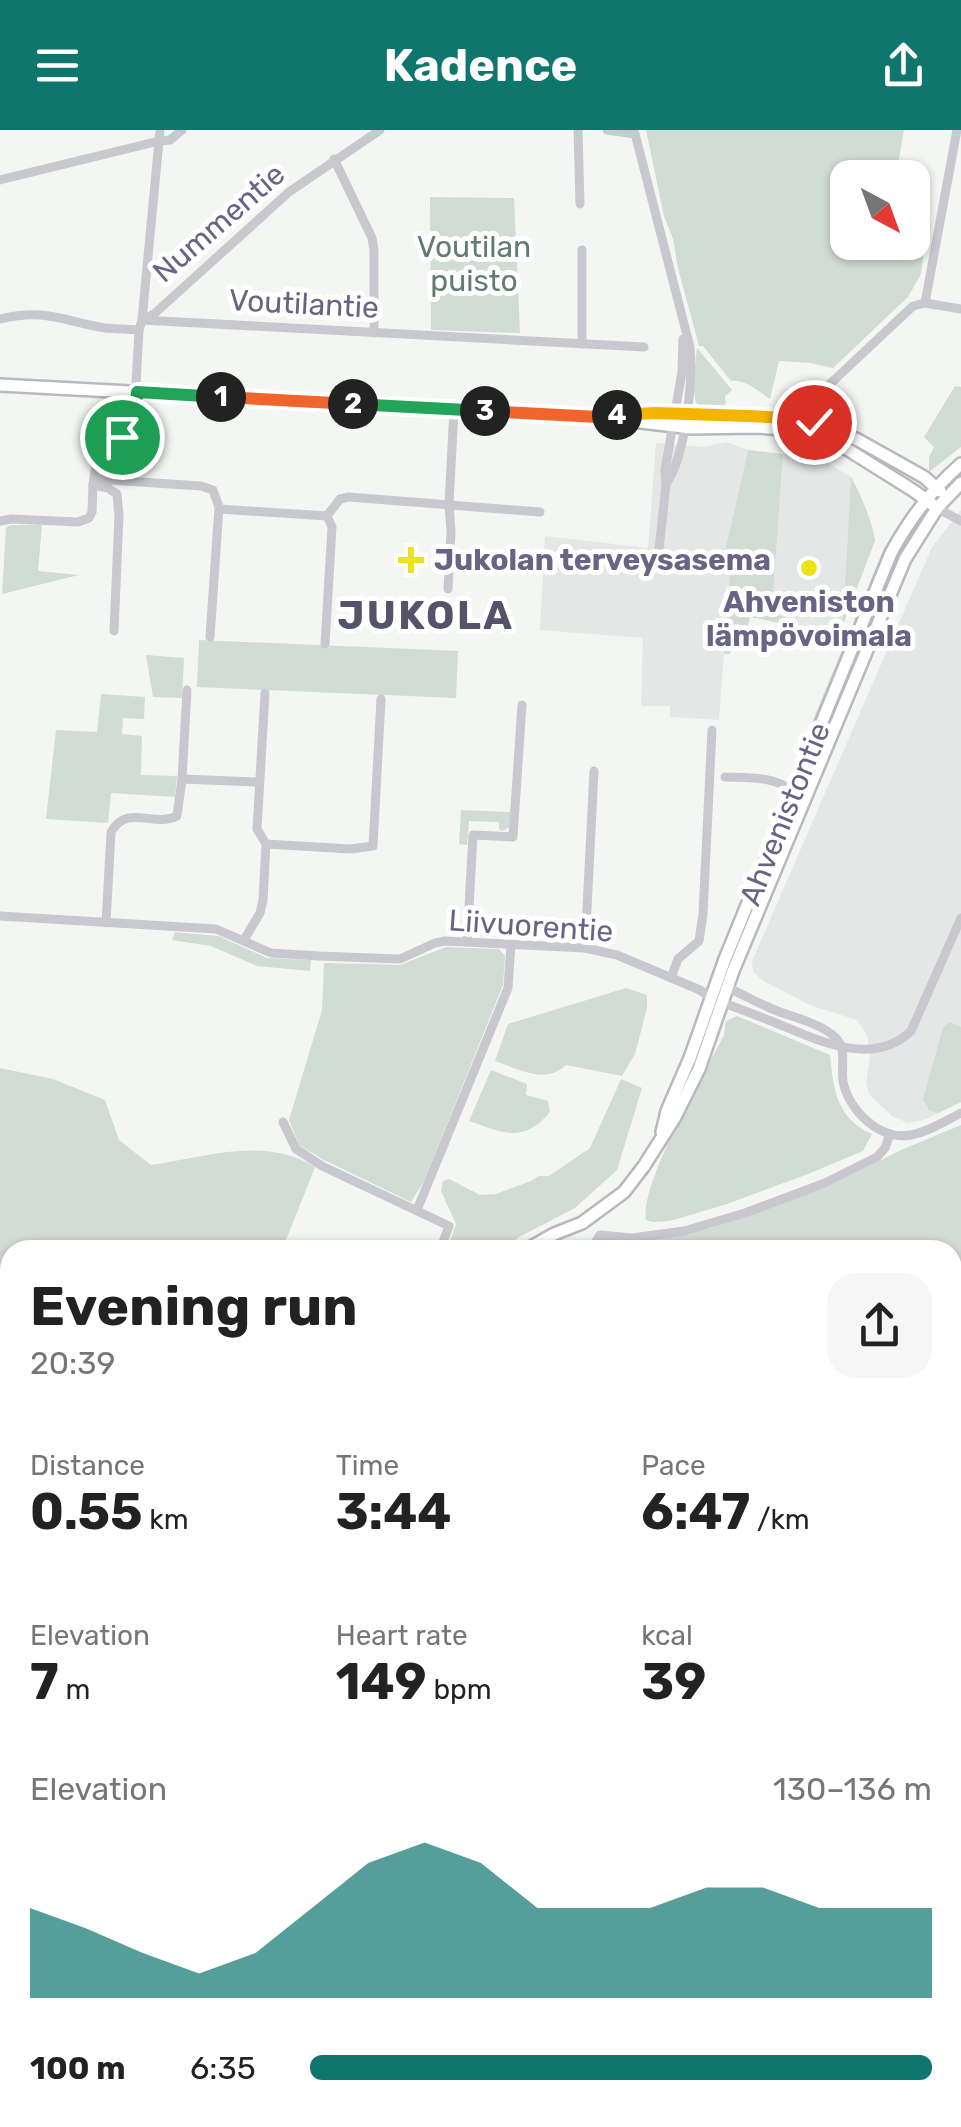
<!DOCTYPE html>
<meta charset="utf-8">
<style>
:root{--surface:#fff;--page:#f6f6f6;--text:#222;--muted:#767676;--accent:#0f766e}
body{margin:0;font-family:Rubik,sans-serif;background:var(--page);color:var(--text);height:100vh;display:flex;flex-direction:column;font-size:38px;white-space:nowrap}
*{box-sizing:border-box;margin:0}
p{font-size:32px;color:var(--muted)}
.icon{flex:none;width:55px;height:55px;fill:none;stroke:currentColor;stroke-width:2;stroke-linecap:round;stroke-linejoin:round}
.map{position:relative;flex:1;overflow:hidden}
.side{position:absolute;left:0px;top:1110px;width:962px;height:888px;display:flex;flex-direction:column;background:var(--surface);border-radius:30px 30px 0 0;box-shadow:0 2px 8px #0004}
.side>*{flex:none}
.needle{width:65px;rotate:139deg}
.buttons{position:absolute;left:830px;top:30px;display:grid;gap:20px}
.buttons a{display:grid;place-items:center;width:100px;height:100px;border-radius:20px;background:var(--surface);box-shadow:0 2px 8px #0004;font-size:50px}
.pin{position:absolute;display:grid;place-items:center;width:85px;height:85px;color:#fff;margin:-42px;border:5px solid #fff;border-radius:50%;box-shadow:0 2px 10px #0007}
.km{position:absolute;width:50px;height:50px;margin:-25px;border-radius:50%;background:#222;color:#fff;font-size:28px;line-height:50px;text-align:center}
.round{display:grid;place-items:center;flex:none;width:105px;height:105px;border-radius:30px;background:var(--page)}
.head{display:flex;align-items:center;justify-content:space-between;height:170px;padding:0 30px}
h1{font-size:55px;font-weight:700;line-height:75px}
.stats{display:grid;grid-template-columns:repeat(3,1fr);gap:15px;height:170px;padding:10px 30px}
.stats div{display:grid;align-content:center}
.stats b{font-size:50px;font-weight:700}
.stats small{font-size:28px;font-weight:400}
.stats p{font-size:28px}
.chart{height:280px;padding:20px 30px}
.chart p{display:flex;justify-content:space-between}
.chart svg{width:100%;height:180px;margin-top:10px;fill:var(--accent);opacity:.7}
ul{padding:0 30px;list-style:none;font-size:32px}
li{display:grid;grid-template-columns:160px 120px 1fr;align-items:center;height:75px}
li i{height:25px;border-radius:12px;background:var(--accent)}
header{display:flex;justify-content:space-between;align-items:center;height:130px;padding:0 30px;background:var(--accent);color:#fff;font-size:45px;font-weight:700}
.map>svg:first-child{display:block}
.built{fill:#e5e7e6}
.green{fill:#d1dcd5}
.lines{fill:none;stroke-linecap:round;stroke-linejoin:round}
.major-casing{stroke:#b9b8c0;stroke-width:16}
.minor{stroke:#c9c8ce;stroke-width:9}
.major{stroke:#fff;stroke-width:11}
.split-1-casing{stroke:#fff;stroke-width:20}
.split-2-casing{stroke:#fff;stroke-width:20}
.split-3-casing{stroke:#fff;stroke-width:20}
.split-4-casing{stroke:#fff;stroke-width:20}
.split-5-casing{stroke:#fff;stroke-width:20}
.split-6-casing{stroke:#fff;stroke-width:20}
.split-1{stroke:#22a559;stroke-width:12}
.split-2{stroke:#f0652b;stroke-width:12}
.split-3{stroke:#22a559;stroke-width:12}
.split-4{stroke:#f0652b;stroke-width:12}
.split-5{stroke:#f5b400;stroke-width:12}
.split-6{stroke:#f5b400;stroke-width:12}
.poi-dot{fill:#eee21b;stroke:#fff;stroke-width:4}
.labels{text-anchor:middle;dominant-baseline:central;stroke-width:10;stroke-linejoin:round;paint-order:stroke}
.street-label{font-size:30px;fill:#696386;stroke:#fff}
.park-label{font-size:30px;fill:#637c70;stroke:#fff}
.poi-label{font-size:30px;font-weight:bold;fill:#696386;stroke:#fff;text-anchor:start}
.district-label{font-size:40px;font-weight:bold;letter-spacing:2.5px;fill:#56526a;stroke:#fff}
</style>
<header><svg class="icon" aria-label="menu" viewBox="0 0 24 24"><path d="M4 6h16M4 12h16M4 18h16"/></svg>Kadence<svg class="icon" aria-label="share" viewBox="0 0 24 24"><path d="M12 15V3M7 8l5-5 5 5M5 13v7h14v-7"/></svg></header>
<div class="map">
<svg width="961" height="1997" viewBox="0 0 961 1997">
<rect width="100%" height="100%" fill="#f4f6f3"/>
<g class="built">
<polygon points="726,312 748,320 722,433 730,440 719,590 670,587 670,576 641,576 643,508 540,500 545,406 648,418 656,313 704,317"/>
<polygon points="783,324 817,327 851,347 843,488 834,511 772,482"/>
<polygon points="961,380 961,972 924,990 908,993 892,986 869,964 866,953 870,926 867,905 857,890 812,876 765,852 753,842 752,831 932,417"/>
<polygon points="65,1988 161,1988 168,1997 51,1997"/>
</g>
<g class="green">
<path d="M646 0H904L896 47 848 48V112L884 113 924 119 921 144 908 167 833 238 810 233 779 231 770 269C758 261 745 249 731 251L703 216H699L678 138 673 109 664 86Z"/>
<polygon points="430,67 514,68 520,203 431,200"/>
<polygon points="697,218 732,260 725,266 726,278 707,280 696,273 693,256"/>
<polygon points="955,256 961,257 961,317 929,342 929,327 934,317 924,307"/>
<path d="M748 320 783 324 772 482 833 510 843 488 851 347C859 360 874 396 875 411L834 518C807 501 781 492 750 487L748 496 735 494 730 524H724L730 440 722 434Z"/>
<polygon points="10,395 42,395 38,441 79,445 2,464 6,398"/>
<polygon points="885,416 889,417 811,604 808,602"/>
<polygon points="199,510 458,521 456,568 197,557"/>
<polygon points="146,525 184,528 182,568 153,567"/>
<polygon points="101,564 145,567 144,589 123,588 122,604 142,606 141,645 177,646 175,667 111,663 108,693 46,689 56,600 97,602"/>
<polygon points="461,680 511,682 510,697 502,701 499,699 499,692 469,691 467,715 459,714"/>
<polygon points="175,802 219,806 267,828 311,830 310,841 257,836 211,816 172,810"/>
<polygon points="446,817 499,819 505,826 503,855 424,1051 411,1072 324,1030 299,1015 289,990 322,880 324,833 400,835"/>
<path d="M626 858 647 865V878L635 924 622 946 566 935C544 955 519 939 495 931L508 894Z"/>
<path d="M737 886 830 925C833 959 837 989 872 1004L863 1021 808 1044 727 1074 670 1091 653 1092 646 1090C640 1053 705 942 724 905L726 891Z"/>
<polygon points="949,892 961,897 961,972 938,983 929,980 923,969 943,898"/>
<path d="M0 938 53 949 105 970 119 1010 151 1035C208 1027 263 1006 315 1037L282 1120H10V1357L0 1389Z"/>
<path d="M491 940 527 954 526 965 548 971 550 982C523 1014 504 1003 469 991Z"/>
<polygon points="621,949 642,958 617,1040 575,1078 519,1107 505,1120 447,1120 456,1094 441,1061 443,1051 449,1049 480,1065 496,1064 531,1051 539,1046 549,1046 590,1018"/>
<polygon points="961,995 961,1729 952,1726 952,1120 613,1120 606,1114 608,1108 625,1114 711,1098 827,1057 901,1020"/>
<polygon points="953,1743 961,1744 961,1829 953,1830"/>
<polygon points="0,1754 10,1756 10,1813 2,1821 10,1830 10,1836 7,1839 8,1844 0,1862"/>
<polygon points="961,1878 961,1997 926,1997 923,1995 920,1997 807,1997 806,1988 952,1988 953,1882"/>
<polygon points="488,1988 583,1988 580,1997 485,1997"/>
</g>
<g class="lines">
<g class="major-casing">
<g id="major">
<polyline points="0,255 598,287 692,298 756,297 800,300 847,319 914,361 937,378"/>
<polyline points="623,285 655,283 804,289 858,310 924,347 940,361"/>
<path d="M662 1002 667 981 690 928 725 829 891 423C910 388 931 360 961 334"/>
<polyline points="526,1120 554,1104 582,1093 624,1062 644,1036 675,987 699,939 733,841 905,429 937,378 961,353"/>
<polyline points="236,1997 240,1988"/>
</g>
</g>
<g class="minor">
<polyline points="578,0 580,74"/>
<polyline points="607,0 635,4"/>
<path d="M634 0 690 217C693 252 686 325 666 354"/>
<polyline points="334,29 372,108 374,120 374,203"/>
<polyline points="0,50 159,11 170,10 182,0"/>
<polyline points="582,120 582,214"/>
<polyline points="925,173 957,0"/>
<path d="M0 189C47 178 62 191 105 198 116 199 128 199 139 200"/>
<polyline points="144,189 154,184 289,62 380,0"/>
<polyline points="142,190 644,217"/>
<polyline points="683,209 682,242 665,340 666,354 658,429 692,436"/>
<polyline points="831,253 913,176 925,173 961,179"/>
<polyline points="802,294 814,268 831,253 819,273 810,303"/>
<polyline points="94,349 201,356 213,360 219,377 210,507"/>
<polyline points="937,378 961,391"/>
<polyline points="219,379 327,386"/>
<polyline points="0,391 11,389 78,392 89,388 92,382 93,355"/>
<polyline points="448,459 451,402 449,374 454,279"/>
<polyline points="114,501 119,386 117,364 108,358 93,355 96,334 134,291 139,200 142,190 160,0"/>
<polyline points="325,514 332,397 327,386 340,369 349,367 540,382"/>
<path d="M725 647C752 648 773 646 795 662"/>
<polyline points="182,649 259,652"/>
<polyline points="266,714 350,719 373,716 381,569"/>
<polyline points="0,786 216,799 271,823 319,826 400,829 435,813 445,811 585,818 617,825 700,860 711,868"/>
<path d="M106 793 111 702C128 673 153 698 177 686L182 649 187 560"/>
<polyline points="244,810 260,783 263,770 266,714 257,699 265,563"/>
<polyline points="467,812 473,705 513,707 522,575"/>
<polyline points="585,818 594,641"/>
<polyline points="671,848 678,829 699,811 703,784 712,600"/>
<path d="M728 858C742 864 756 872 770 878 790 887 819 892 835 907 847 918 841 937 843 951 848 980 880 1011 911 1005 928 1002 945 991 961 983"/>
<path d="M723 873C741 879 758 886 776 893 817 910 873 938 911 901L961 788"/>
<polyline points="283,992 296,1019 322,1036 449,1096 440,1120"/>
<polyline points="417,1080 508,858 511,814"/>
<polyline points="601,1120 595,1113 600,1105 632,1108 684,1101 745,1083 825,1053 877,1027 885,1018 890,1004"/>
<polyline points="0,1483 10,1483"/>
<polyline points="0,1633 10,1590"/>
<polyline points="345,1988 347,1997"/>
<polyline points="421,1997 426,1988"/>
<polyline points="471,1997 473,1988"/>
<polyline points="639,1997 640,1988"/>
<polyline points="793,1997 796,1988"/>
</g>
<use href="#major" class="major"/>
</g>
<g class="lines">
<g class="split-1-casing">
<polyline id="split-1" points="122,307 134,291 137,262 221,267"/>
</g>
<g class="split-2-casing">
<polyline id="split-2" points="221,267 353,274"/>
</g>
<g class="split-3-casing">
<polyline id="split-3" points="353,274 485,281"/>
</g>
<g class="split-4-casing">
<polyline id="split-4" points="485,281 598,287 617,285"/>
</g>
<g class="split-5-casing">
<polyline id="split-5" points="617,285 655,283 749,286"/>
</g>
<g class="split-6-casing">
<polyline id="split-6" points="749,286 804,289 814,292"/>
</g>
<use href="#split-1" class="split-1"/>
<use href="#split-2" class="split-2"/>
<use href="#split-3" class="split-3"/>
<use href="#split-4" class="split-4"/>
<use href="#split-5" class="split-5"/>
<use href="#split-6" class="split-6"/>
</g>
<g class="poi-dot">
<path d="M406 415h10v10h10v10h-10v10h-10v-10h-10v-10h10z"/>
<circle cx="809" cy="438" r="10"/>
</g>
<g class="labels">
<g class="street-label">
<text transform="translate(219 93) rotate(-41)">Nummentie</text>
<text transform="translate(304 174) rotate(3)">Voutilantie</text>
<text transform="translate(785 684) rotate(-68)">Ahvenistontie</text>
<text transform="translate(531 796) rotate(4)">Liivuorentie</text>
</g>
<g class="park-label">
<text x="474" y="117">Voutilan<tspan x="474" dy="34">puisto</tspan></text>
</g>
<g class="poi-label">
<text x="434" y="430">Jukolan terveysasema</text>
<text x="809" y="472" text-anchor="middle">Ahveniston<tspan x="809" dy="34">lämpövoimala</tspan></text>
</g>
<g class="district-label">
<text x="426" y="485">JUKOLA</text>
</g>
</g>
</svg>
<div class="buttons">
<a><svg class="needle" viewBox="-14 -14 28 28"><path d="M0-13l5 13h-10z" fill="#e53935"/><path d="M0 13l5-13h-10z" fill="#767676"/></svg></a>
</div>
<div class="pin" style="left:122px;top:307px;background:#1e9e55"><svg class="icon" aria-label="arrive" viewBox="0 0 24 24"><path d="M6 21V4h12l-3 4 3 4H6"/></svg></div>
<div class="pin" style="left:814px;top:292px;background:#d93025"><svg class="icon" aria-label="check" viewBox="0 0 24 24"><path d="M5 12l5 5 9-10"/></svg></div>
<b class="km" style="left:221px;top:267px">1</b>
<b class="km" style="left:353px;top:274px">2</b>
<b class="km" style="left:485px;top:281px">3</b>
<b class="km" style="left:617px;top:285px">4</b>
<section class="side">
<div class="head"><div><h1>Evening run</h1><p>20:39</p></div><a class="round"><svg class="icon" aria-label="share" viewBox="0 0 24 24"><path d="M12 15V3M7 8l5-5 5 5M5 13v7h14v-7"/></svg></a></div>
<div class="stats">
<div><p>Distance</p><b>0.55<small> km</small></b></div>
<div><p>Time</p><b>3:44</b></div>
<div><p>Pace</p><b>6:47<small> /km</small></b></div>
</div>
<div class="stats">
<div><p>Elevation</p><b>7<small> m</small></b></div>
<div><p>Heart rate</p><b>149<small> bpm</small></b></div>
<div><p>kcal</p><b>39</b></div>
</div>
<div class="chart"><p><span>Elevation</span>130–136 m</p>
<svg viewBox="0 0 160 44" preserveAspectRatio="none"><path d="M0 44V22L10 27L20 33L30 38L40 33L50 22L60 11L70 6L80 11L90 22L100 22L110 22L120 17L130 17L140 22L150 22L160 22V44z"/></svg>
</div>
<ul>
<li><b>100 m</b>6:35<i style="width:100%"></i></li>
</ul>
</section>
</div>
